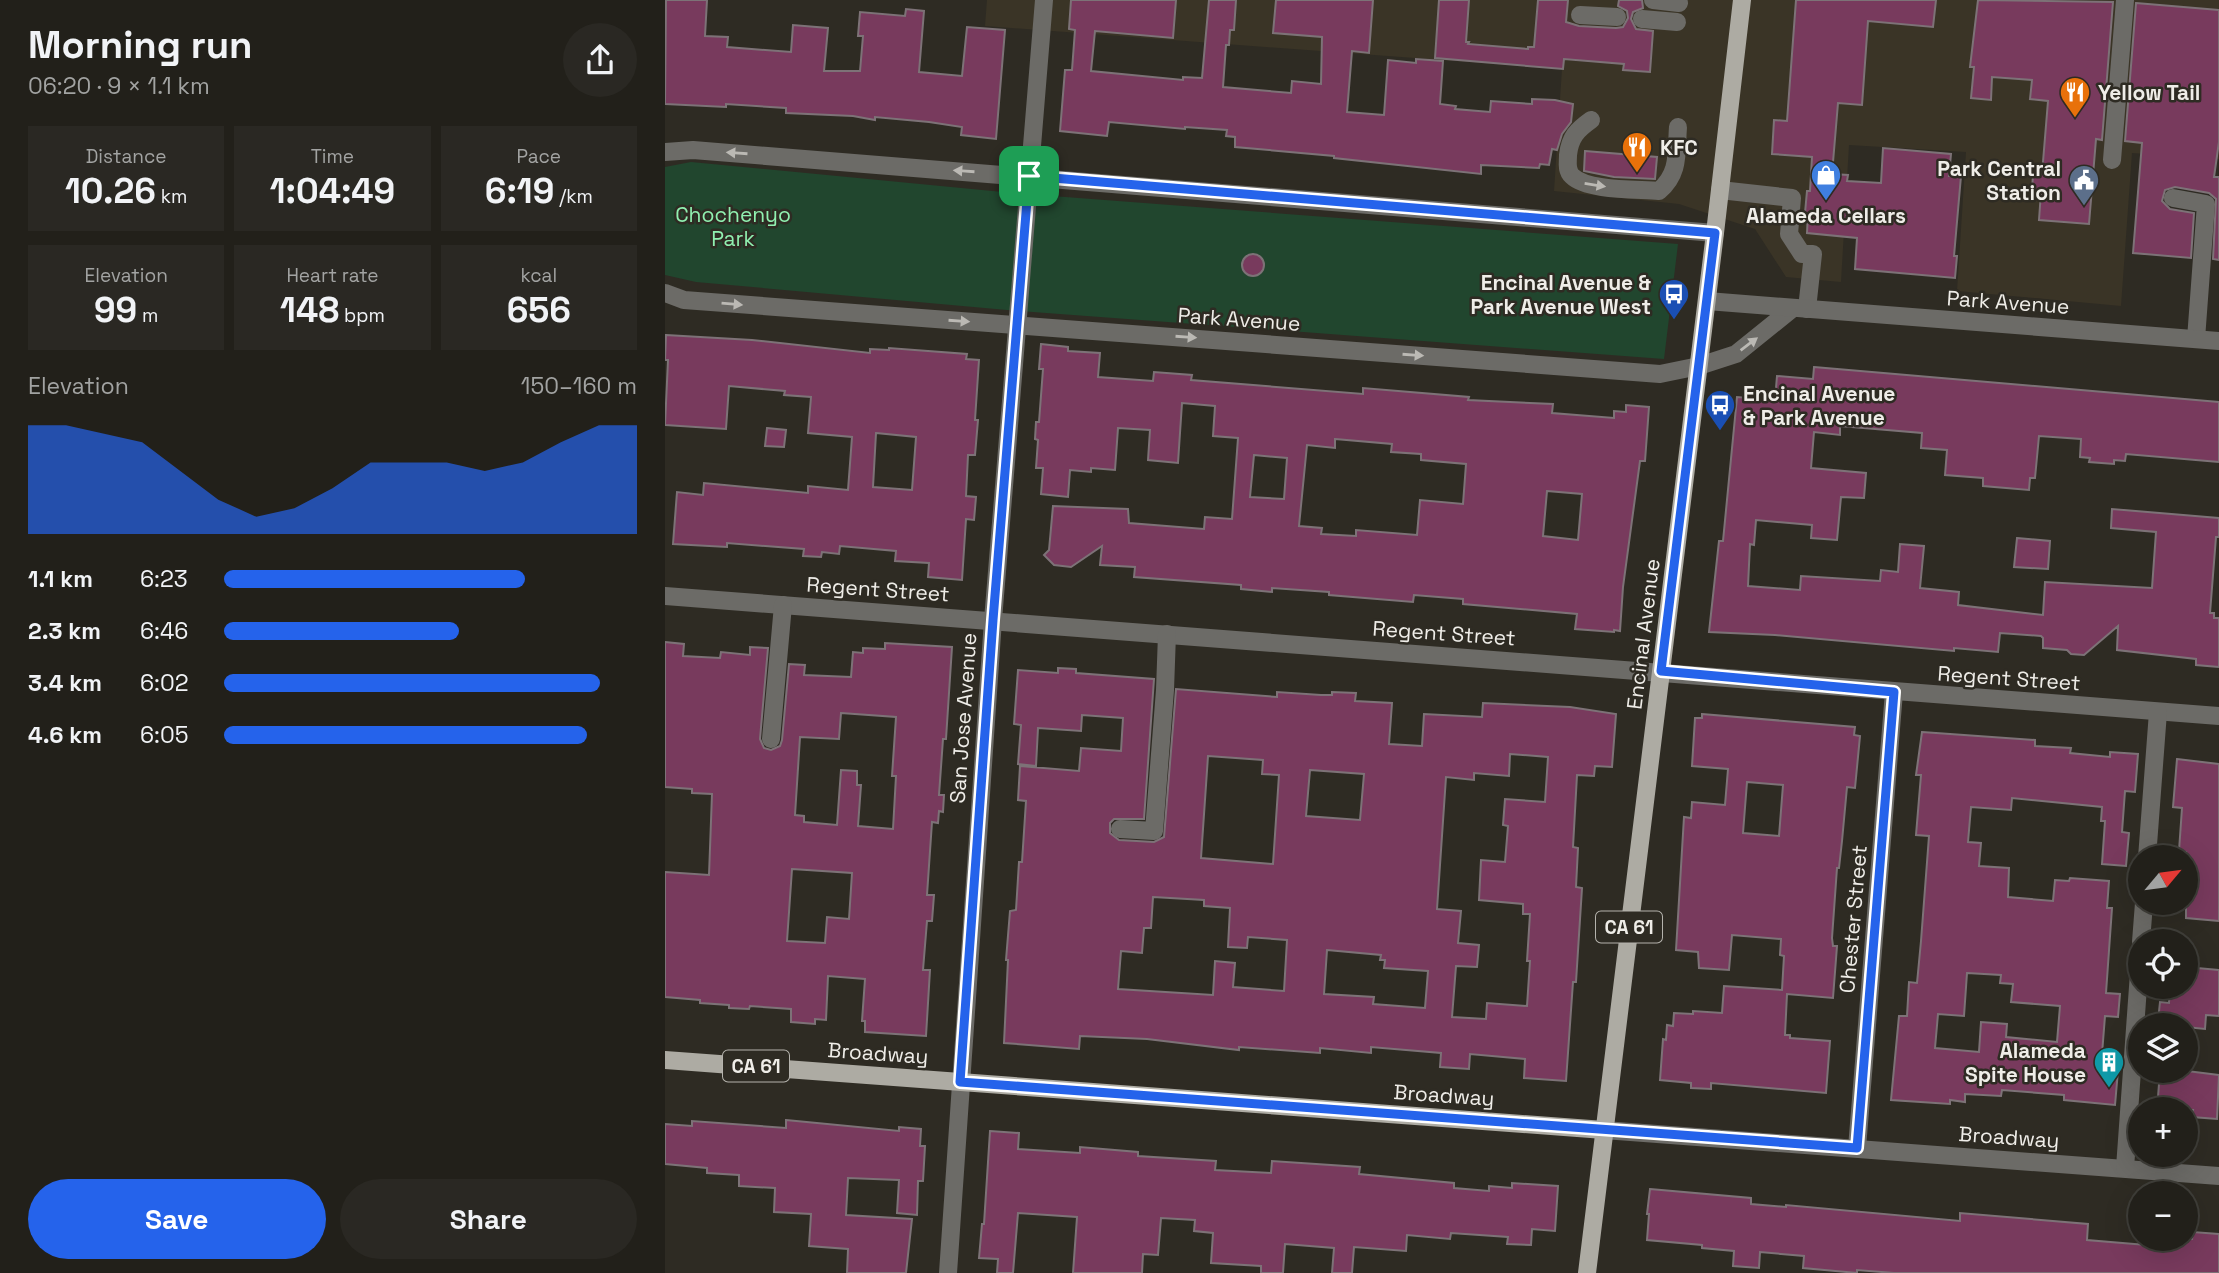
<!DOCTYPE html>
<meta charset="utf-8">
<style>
:root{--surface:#22201a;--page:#2a2823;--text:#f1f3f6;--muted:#a2a3a2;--line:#3f3e39;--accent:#2563eb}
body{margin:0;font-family:"Space Grotesk",sans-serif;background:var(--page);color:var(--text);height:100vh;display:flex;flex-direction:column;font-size:26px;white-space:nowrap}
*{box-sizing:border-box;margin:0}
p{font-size:23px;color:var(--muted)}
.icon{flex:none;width:38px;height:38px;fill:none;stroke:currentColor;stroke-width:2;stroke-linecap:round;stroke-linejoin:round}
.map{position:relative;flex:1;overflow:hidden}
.drawer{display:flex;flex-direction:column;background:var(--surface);width:665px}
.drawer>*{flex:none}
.needle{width:46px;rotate:61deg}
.buttons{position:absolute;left:1463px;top:845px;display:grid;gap:14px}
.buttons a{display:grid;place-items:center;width:70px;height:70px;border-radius:50%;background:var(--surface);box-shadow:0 7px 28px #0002,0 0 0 2px var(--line);font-size:35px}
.pin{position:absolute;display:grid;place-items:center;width:60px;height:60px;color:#fff;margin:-30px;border-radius:14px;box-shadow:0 4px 10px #0006}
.round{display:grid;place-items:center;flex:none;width:74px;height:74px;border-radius:37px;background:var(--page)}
.overview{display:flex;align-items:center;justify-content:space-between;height:119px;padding:0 28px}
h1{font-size:38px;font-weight:700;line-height:52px}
.metrics{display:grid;grid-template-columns:repeat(3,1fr);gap:10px;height:119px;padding:7px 28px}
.metrics div{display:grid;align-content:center;border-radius:0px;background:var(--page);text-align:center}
.metrics b{font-size:35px;font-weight:700}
.metrics small{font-size:19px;font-weight:400}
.metrics p{font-size:19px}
.chart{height:196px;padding:14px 28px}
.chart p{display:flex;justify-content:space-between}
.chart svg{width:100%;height:126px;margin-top:7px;fill:var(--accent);opacity:.7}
.button{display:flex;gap:14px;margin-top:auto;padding:14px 28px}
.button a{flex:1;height:80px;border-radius:42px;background:var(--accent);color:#fff;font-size:28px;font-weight:700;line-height:80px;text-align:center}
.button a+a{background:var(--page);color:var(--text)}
ul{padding:0 28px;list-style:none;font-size:23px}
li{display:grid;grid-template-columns:112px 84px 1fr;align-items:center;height:52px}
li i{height:18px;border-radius:9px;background:var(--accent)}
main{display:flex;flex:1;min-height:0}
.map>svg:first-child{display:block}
.built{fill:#3a3426}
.green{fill:#21462e}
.building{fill:#783a5d;stroke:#7d7277;stroke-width:2;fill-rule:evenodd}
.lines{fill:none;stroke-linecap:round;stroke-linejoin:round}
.minor{stroke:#6c6b67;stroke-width:18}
.major{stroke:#adaba3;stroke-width:18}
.oneway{fill:#bbb9b4}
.route-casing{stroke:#fff;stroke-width:14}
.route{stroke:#2563eb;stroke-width:9}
.labels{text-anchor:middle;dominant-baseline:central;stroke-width:5;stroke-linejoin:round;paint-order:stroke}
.shield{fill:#2e2b23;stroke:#b5b3ad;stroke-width:2}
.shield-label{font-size:19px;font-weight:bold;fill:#efede8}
.poi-label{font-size:21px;font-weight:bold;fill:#efede8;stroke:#2e2b23;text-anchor:start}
.park-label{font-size:21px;fill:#90f0b0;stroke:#2e2b23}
.street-label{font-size:21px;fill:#efede8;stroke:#2e2b23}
</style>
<main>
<section class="drawer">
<div class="overview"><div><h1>Morning run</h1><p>06:20 · 9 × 1.1 km</p></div><a class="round"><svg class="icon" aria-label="share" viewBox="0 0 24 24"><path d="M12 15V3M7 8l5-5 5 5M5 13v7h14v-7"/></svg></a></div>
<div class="metrics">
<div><p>Distance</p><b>10.26<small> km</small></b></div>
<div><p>Time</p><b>1:04:49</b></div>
<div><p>Pace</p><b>6:19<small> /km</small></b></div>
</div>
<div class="metrics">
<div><p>Elevation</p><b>99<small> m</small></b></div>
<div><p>Heart rate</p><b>148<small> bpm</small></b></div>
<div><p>kcal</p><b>656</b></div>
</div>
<div class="chart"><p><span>Elevation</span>150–160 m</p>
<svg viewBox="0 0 160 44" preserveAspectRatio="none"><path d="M0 44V6L10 6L20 9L30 12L40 22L50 32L60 38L70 35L80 28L90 19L100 19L110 19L120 22L130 19L140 12L150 6L160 6V44z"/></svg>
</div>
<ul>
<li><b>1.1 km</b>6:23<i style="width:73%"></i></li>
<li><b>2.3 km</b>6:46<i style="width:57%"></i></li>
<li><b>3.4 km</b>6:02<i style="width:91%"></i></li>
<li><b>4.6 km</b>6:05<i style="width:88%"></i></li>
</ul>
<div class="button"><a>Save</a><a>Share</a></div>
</section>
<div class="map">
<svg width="1554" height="1273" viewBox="0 0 1554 1273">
<rect width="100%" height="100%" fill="#2e2b23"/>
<polygon class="built" points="322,0 1554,0 1554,159 1467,153 1456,306 1292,291 1301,152 1184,145 1176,282 1121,277 1090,229 1014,204 889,191 897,69 320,26"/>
<polygon class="green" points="26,162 348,193 1013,244 999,359 342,310 31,282 0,275 0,167"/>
<g class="building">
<polygon points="1,0 42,0 40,36 63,37 62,47 126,52 128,25 163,28 159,71 195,71 198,36 193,36 195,12 240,16 241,9 259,11 254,72 297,76 302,27 340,30 331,139 296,135 297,127 264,122 210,117 210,120 188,116 121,113 121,108 61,104 61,107 0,104"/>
<polygon points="406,0 511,0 508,38 430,31 426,71 518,80 518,77 537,78 544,0 571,0 569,30 565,30 564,45 561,45 558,87 626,93 627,81 656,84 657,37 608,33 611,0 708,0 704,53 687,51 682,112 719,115 723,60 751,63 751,59 778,61 775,104 791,106 790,109 825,112 826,101 867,104 867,99 890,100 908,104 906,122 897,134 892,150 887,149 884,165 875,164 874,168 816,165 816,174 669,158 669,156 570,147 570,137 561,136 562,130 520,127 520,129 444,122 442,136 395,131 400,70 407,70 410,30 404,29"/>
<polygon points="774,0 804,0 801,42 804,42 803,44 863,49 863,47 869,47 873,0 903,0 901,22 914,26 951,28 958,27 963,18 962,11 953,6 954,0 977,0 978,8 968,12 966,19 971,29 988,31 985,72 958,70 959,64 899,59 898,69 770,58"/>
<polygon points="1131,0 1271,0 1268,27 1203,21 1197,105 1173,103 1167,174 1183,175 1182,181 1216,183 1218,148 1286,154 1284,176 1296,176 1289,256 1292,256 1290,278 1190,269 1192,238 1142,233 1143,213 1140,213 1142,191 1145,191 1147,157 1107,154 1109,120 1122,121"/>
<polygon points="1313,0 1448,2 1437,140 1431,139 1424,224 1374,220 1376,192 1367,191 1368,174 1377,174 1383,101 1365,99 1367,80 1327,77 1326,100 1306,98 1309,67 1305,67"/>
<polygon points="1471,3 1554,10 1554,142 1549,177 1554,177 1554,260 1548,259 1551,199 1544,193 1510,187 1500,190 1497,201 1505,209 1529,213 1526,258 1468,253 1477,143 1460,141"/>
<polygon points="920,151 992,157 990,179 949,177 919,171"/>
<circle cx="588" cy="265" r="11"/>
<path d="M1 335 87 340 205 353V349L224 350V348L302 354 301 359 314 360 310 420H313L310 455H303L301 496 311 497 309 520 301 519 297 580 263 577 264 563 230 561 231 551 175 546 174 554 157 552 156 557 138 556 139 549 62 543V547L8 544 12 492 38 495 39 483 143 493V486L183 490 187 437 143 433 146 397 119 395 120 391 64 386 61 429 0 425 3 360H0ZM211 433 251 437 247 490 208 487Z"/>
<path d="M376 344 403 347V351L435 353 433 377 488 381 489 372 527 375 526 380 698 394V388L804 397 803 400 888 404 887 413 949 418V411L961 412V405L984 407 980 461H975L958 587 955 631 949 630V632L910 629 912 614 798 604V599L749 595 748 602 664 595V592L607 588V592L576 589V585L469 577 470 567 435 565 437 546 406 567 389 565 379 555 384 550 388 506 463 509 464 523 539 529 540 517 567 519 573 438 548 436 550 406 517 403 513 463 483 460 485 430 453 428 450 470 426 468V472L405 470 403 497 376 494 378 468H371L373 440 370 439 371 422H374L378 369H374ZM670 439 727 444 726 452 756 454V460L801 464 798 504 755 500 752 535 691 530V536L656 534 657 528 634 526 642 445 670 448ZM589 455 622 458 619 499 585 497ZM882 491 917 494 913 540 878 536Z"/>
<polygon points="1149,367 1554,402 1554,462 1461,454 1460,461 1449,460 1449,464 1424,462 1425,458 1415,457 1416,439 1374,436 1370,478 1365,478 1364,490 1318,486 1318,478 1280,475 1282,450 1256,448 1257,433 1175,426 1175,435 1149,432 1146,468 1201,473 1199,498 1176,497 1172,540 1146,538 1147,525 1091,520 1089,545 1085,544 1083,586 1135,590 1136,576 1215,581 1216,570 1233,572 1235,544 1259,546 1255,588 1294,592 1293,605 1378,615 1380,582 1487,588 1491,532 1446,528 1447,509 1554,518 1554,537 1551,537 1545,613 1549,613 1549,618 1554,618 1554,667 1531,665 1531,659 1452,650 1453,626 1419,655 1406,654 1402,650 1378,648 1378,638 1376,636 1335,633 1333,652 1289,648 1289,651 1110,635 1044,632 1054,541 1058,541 1072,397 1110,400 1112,376 1148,379"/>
<polygon points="102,428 121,430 119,447 100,446"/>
<polygon points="1352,538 1385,541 1383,569 1349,567"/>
<path d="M0 642 19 644 18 656 55 658 56 652 85 655V647L103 648 95 739 99 748 106 750 115 746 117 740 124 664 140 665 139 675 186 677 188 652 198 653V648L220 649V643L287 647 281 739H278L274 795H279L278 812 274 811 273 823 267 822 262 895H269L267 921H262L258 970H265L261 1036 200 1032V1021H197L200 979 163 976 161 1020 150 1019V1024L126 1022V1009L85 1006 84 1009 64 1008V1005L35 1003V1000L0 997V872L44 875 47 794 27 793V789L0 787ZM176 713 231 717 227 776H231L228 829 193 826 196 785H192V771L176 770 172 825 139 822V816L130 815 135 737 174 739ZM127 869 187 873 184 919 162 917 160 943 122 941Z"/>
<path d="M393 668 411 669V673L489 679 479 819H449L445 823V833L454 840 489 842 499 837 511 689 612 697V692L656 695H667V692L691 693 690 701 727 703 724 744 757 746 759 714 817 717 818 703 905 707 951 714 947 767 930 766 929 776 912 775 908 847 913 848 911 887 917 888 911 982H908L901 1081 859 1078 860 1059 805 1054 804 1069 775 1067 776 1053 706 1047V1053L655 1048V1053L574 1047V1050L482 1039 415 1036 414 1049 339 1043 343 960H341L345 911 351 910 354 862H357L361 801 353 800 355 766 414 771 416 748 456 751 458 718 417 715 416 731 373 728 371 766 353 764 356 725 349 724 353 670 393 673ZM845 754 883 757 880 802 840 799 838 825 843 826 840 862 816 860 814 900 858 904V914H865L862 961H865L862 1006 822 1003 821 1019 787 1017 791 966 812 967 814 945 793 943 796 911 772 909 781 777 809 780V773L844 776ZM543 756 598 760 597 774 614 775 608 864 536 858ZM645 770 699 774 695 820 641 816ZM488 897 539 900V906L565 908 563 947 582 948 583 937 622 940 619 991 568 987 570 963 550 961 548 995 453 989 456 951 477 953 479 928H486ZM662 950 716 955 715 960H720L719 968 763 971 760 1008 708 1004 709 997 659 994Z"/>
<path d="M1037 714 1190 727 1189 735 1195 736 1190 788 1182 787 1177 841 1174 868H1172L1167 938 1168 946H1172L1168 998 1122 994 1120 1035H1125V1038L1165 1041 1161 1093 1046 1083V1089L1026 1088V1083L995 1080 998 1039 1001 1040 1002 1025 1008 1026 1009 1013 1028 1014V1011L1057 1013 1059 986 1117 990 1119 956 1115 955 1116 939 1067 935 1064 970 1034 968 1033 952 1011 950 1019 817 1026 818 1027 802 1060 805 1063 769 1027 766 1030 718H1037ZM1082 782 1118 785 1114 836 1078 833Z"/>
<path d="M1257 732 1370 740V746L1406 748 1405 753 1445 757V752L1473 754 1470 792 1460 791 1457 832 1464 833 1461 866 1437 864 1440 821H1436L1437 807 1347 798 1346 810 1306 807 1303 842 1316 843 1314 866 1344 868 1343 897 1388 901 1390 880 1404 881 1405 878 1444 881 1442 908H1447L1441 993 1455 994 1453 1017 1440 1016 1437 1054 1438 1057 1454 1059 1450 1105 1399 1100V1095L1337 1090 1336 1096 1300 1094V1102L1285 1100V1104L1226 1100 1234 1016H1242L1244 982 1252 983 1256 941 1264 836 1251 835 1256 775H1251ZM1302 973 1336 975 1335 983 1348 984 1346 1002 1395 1006 1392 1042 1341 1037 1342 1024 1316 1022 1314 1052 1270 1048 1273 1014 1299 1016Z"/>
<polygon points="1512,759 1554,764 1554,921 1521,918 1521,852 1514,851 1517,808 1508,807"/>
<polygon points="1521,967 1554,970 1554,1016 1541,1015 1540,1029 1521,1027 1521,1026 1501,1026 1501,1022 1493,1021 1495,1002 1504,1003 1505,987 1521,987"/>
<polygon points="1495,1071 1522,1071 1554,1075 1552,1119 1527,1117 1528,1110 1492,1110"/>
<polygon points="121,1120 234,1131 234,1127 256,1129 255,1146 260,1146 258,1181 253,1181 252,1215 232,1213 234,1180 183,1178 181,1215 247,1219 241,1273 182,1273 183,1249 144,1246 146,1214 109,1212 110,1188 74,1186 74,1175 42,1173 42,1168 0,1164 0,1124 27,1126 27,1121 121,1128"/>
<polygon points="325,1131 354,1133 353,1149 415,1153 415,1147 473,1152 473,1156 551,1161 550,1170 606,1173 607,1161 695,1167 694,1174 789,1183 789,1188 824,1191 824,1186 847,1188 847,1183 893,1186 890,1231 867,1229 866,1245 842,1244 843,1237 786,1233 785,1239 742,1235 741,1251 689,1247 687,1273 667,1273 669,1248 620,1244 618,1273 596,1273 596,1266 546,1263 548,1233 529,1231 530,1220 496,1218 493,1255 478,1254 477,1273 408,1273 412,1217 353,1213 348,1273 332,1273 333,1259 314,1258 317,1224 319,1224"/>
<polygon points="985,1189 1086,1198 1086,1204 1121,1207 1121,1205 1295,1221 1295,1213 1423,1224 1422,1240 1493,1246 1494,1239 1527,1239 1528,1232 1554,1234 1554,1273 1229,1273 1192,1270 1192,1273 1138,1268 1139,1256 1095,1252 1094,1268 1068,1266 1069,1251 1037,1248 1037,1245 982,1240 984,1214 982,1214"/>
</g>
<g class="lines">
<g class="minor">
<polyline points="988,0 1014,3"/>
<polyline points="915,15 952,17"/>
<polyline points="977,19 1012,22"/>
<path d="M926 120C912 130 905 137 903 155 903 163 901 170 907 176 922 191 973 189 994 191 1015 173 1011 153 1013 127"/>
<polyline points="0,152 28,150 1050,233"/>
<polyline points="1447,160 1460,0"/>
<polyline points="1055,190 1127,198 1124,234 1137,254 1148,254 1142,309"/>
<polyline points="1508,198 1541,204 1531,339"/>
<polyline points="0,293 19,300 995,374 1034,366 1071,354 1128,308"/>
<polyline points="1042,301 1554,341"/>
<polyline points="0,596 1554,716"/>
<polyline points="106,739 118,605"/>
<polyline points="455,829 489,831 500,690 502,634"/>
<polyline points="1482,858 1493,712"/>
<polyline points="1476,942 1479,903"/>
<polyline points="939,1130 1554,1176"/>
<polyline points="1192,1148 1229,692"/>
<polyline points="1460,1168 1475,959"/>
<polyline points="283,1273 328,620 379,0"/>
</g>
<g class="major">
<polyline points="0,1060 939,1130"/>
<polyline points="922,1273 1050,233 1077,0"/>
</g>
</g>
<defs><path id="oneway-solid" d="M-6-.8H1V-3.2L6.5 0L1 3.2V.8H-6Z" transform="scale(1.75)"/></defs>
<g class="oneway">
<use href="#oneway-solid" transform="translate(72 153) rotate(-176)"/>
<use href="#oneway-solid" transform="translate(299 171) rotate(-176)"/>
<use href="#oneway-solid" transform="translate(930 185) rotate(9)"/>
<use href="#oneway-solid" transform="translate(67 304) rotate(5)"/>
<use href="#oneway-solid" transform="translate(294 321) rotate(4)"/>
<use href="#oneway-solid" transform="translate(521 337) rotate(4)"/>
<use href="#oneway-solid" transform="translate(1084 344) rotate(-37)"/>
<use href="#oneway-solid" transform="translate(748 355) rotate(4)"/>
</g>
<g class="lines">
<g class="route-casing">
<polygon id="route" points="364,176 1050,233 996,671 1229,692 1192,1148 295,1082 328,620"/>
</g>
<use href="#route" class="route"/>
</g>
<defs>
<g id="restaurant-pin" transform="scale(1.575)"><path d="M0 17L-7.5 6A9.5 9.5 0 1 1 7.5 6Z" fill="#e8710a" stroke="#2e2b23"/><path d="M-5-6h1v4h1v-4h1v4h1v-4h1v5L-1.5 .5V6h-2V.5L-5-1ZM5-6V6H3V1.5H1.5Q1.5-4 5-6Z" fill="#fff"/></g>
<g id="shop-pin" transform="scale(1.575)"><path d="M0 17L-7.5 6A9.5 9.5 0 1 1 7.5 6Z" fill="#3f7fe0" stroke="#2e2b23"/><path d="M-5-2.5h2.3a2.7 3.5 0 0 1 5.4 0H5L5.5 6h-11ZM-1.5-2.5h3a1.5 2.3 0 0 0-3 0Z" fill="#fff"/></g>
<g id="civic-pin" transform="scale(1.575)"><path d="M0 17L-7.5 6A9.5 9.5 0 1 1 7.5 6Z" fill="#5c6f8a" stroke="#2e2b23"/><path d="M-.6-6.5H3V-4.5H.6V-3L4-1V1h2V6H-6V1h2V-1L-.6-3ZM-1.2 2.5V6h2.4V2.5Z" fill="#fff"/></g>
<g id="bus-pin" transform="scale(1.575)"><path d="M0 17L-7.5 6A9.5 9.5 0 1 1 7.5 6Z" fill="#1a4fb4" stroke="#2e2b23"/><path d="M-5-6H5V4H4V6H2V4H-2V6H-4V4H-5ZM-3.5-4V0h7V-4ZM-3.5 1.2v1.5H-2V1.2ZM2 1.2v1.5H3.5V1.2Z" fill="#fff"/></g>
<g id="building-pin" transform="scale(1.575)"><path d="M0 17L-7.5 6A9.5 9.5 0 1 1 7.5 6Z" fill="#0f9aa8" stroke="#2e2b23"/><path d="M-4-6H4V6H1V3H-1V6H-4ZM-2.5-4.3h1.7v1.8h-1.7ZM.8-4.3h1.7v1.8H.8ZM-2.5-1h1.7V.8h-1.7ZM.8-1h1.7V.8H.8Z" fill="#fff"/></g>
</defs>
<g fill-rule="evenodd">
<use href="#restaurant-pin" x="1410" y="92"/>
<use href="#restaurant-pin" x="972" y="147"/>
<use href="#shop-pin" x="1161" y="175"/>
<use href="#civic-pin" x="1419" y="180"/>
<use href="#bus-pin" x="1009" y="294"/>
<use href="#bus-pin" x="1055" y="405"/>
<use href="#building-pin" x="1444" y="1062"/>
</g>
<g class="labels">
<g class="shield">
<rect x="931" y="911.5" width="66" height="31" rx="5"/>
<rect x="58" y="1050.5" width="66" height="31" rx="5"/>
</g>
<g class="shield-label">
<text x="964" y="927">CA 61</text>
<text x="91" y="1066">CA 61</text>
</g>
<g class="poi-label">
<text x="1433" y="92">Yellow Tail</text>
<text x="995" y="147">KFC</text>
<text x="1396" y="168" text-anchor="end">Park Central<tspan x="1396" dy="24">Station</tspan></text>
<text x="1161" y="215" text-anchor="middle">Alameda Cellars</text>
<text x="986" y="282" text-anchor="end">Encinal Avenue &amp;<tspan x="986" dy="24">Park Avenue West</tspan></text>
<text x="1078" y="393">Encinal Avenue<tspan x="1078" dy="24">&amp; Park Avenue</tspan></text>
<text x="1421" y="1050" text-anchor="end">Alameda<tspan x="1421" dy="24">Spite House</tspan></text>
</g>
<g class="park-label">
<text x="68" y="214">Chochenyo<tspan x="68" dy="24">Park</tspan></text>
</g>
<g class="street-label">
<text transform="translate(1343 302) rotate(4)">Park Avenue</text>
<text transform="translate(574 319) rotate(4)">Park Avenue</text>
<text transform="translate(213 589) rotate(4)">Regent Street</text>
<text transform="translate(779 633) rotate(4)">Regent Street</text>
<text transform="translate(978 634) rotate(-83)">Encinal Avenue</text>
<text transform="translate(1344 678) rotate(4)">Regent Street</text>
<text transform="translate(298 718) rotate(-86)">San Jose Avenue</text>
<text transform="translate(1188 919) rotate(-85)">Chester Street</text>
<text transform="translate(213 1053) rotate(4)">Broadway</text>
<text transform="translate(779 1095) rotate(4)">Broadway</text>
<text transform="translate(1344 1137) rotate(4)">Broadway</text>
</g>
</g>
</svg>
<div class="buttons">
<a><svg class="needle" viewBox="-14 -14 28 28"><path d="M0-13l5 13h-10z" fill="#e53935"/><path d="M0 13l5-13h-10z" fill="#a2a3a2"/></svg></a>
<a><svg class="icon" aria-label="locate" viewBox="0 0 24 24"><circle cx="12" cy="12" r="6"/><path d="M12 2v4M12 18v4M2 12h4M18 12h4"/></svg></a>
<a><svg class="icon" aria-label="layers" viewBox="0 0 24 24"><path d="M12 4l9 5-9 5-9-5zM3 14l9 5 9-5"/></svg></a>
<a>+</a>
<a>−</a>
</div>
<div class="pin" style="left:364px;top:176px;background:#1e9e55"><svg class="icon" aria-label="arrive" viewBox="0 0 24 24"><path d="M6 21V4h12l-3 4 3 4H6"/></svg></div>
</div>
</main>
